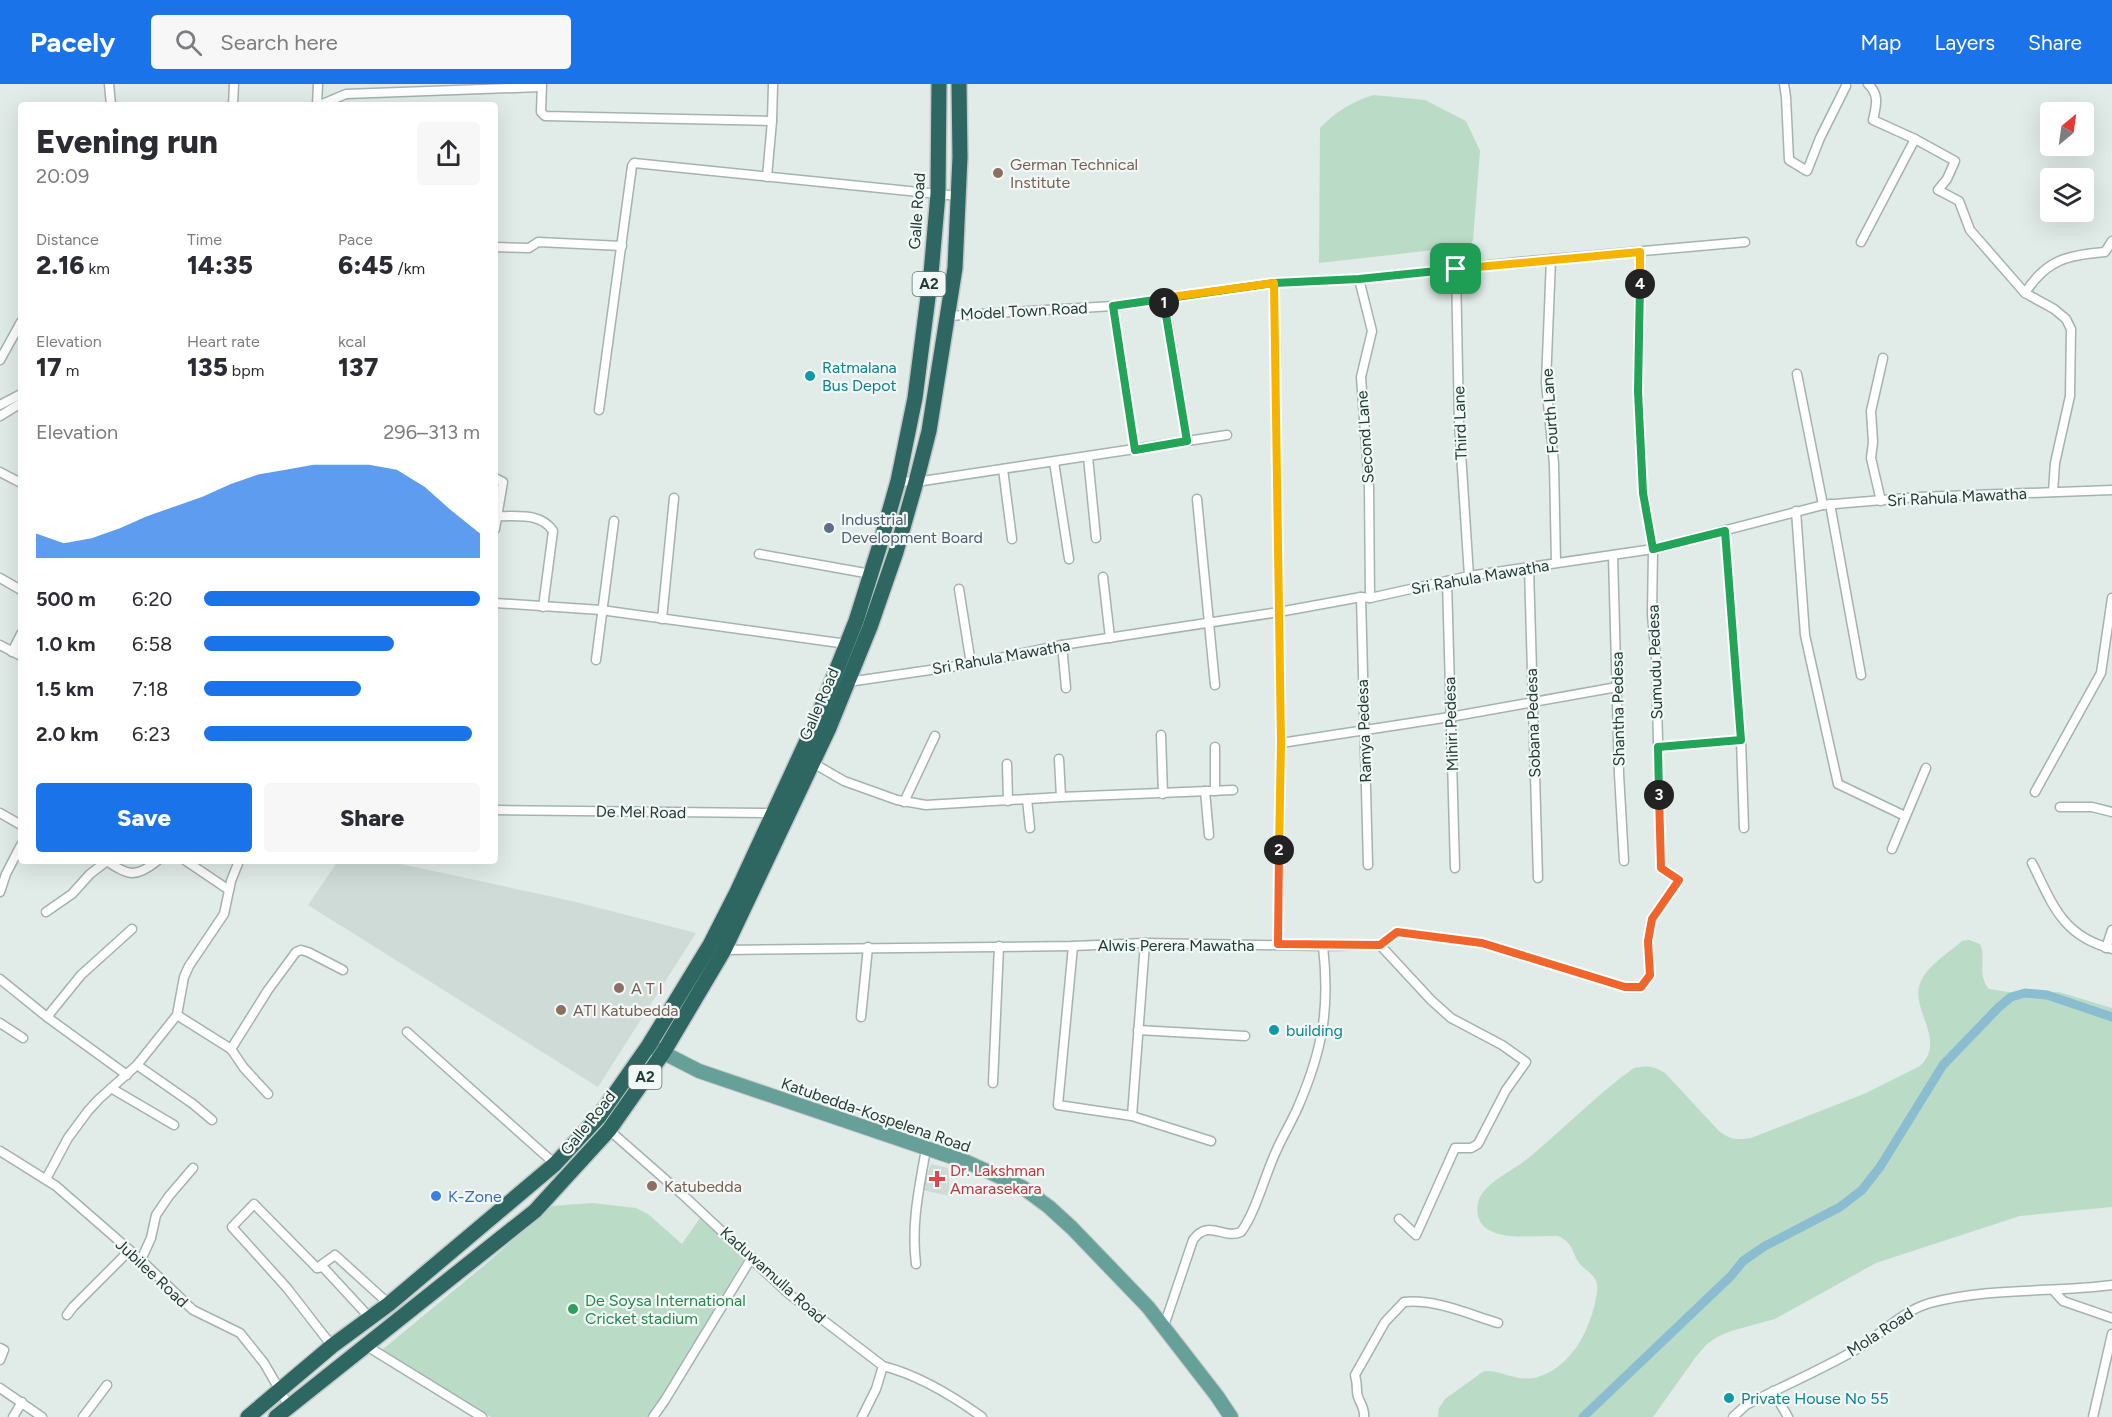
<!DOCTYPE html>
<meta charset="utf-8">
<style>
:root{--surface:#fff;--page:#f7f7f7;--text:#2b2b33;--muted:#7c7c81;--accent:#1a73e8}
body{margin:0;font-family:Figtree,sans-serif;background:var(--page);color:var(--text);height:100vh;display:flex;flex-direction:column;font-size:22px;white-space:nowrap}
*{box-sizing:border-box;margin:0}
p{font-size:20px;color:var(--muted)}
.icon{flex:none;width:33px;height:33px;fill:none;stroke:currentColor;stroke-width:2;stroke-linecap:round;stroke-linejoin:round}
.map{position:relative;flex:1;overflow:hidden}
.panel{position:absolute;left:18px;top:18px;width:480px;height:762px;display:flex;flex-direction:column;background:var(--surface);border-radius:6px;box-shadow:0 6px 24px #0002}
.panel>*{flex:none}
.needle{width:39px;rotate:29deg}
.tools{position:absolute;left:2040px;top:18px;display:grid;gap:12px}
.tools a{display:grid;place-items:center;width:54px;height:54px;border-radius:6px;background:var(--surface);box-shadow:0 6px 24px #0002;font-size:30px}
.pin{position:absolute;display:grid;place-items:center;width:51px;height:51px;color:#fff;margin:-26px;border-radius:12px;box-shadow:0 3px 9px #0006}
.km{position:absolute;width:30px;height:30px;margin:-15px;border-radius:50%;background:#222;color:#fff;font-size:16px;line-height:30px;text-align:center}
.round{display:grid;place-items:center;flex:none;width:63px;height:63px;border-radius:6px;background:var(--page)}
.headline{display:flex;align-items:center;justify-content:space-between;height:102px;padding:0 18px}
h1{font-size:33px;font-weight:800;line-height:45px}
.stats{display:grid;grid-template-columns:repeat(3,1fr);gap:9px;height:102px;padding:6px 18px}
.stats div{display:grid;align-content:center}
.stats b{font-size:26px;font-weight:800}
.stats small{font-size:16px;font-weight:400}
.stats p{font-size:16px}
.chart{height:168px;padding:12px 18px}
.chart p{display:flex;justify-content:space-between}
.chart svg{width:100%;height:108px;margin-top:6px;fill:var(--accent);opacity:.7}
.button{display:flex;gap:12px;margin-top:auto;padding:12px 18px}
.button a{flex:1;height:69px;border-radius:6px;background:var(--accent);color:#fff;font-size:24px;font-weight:800;line-height:69px;text-align:center}
.button a+a{background:var(--page);color:var(--text)}
ul{padding:0 18px;list-style:none;font-size:20px}
li{display:grid;grid-template-columns:96px 72px 1fr;align-items:center;height:45px}
li i{height:15px;border-radius:8px;background:var(--accent)}
header{display:flex;align-items:center;gap:36px;box-sizing:border-box;height:84px;padding:0 30px;background:var(--accent);color:#fff}
header strong{font-size:28px}
nav{display:flex;gap:33px;margin-inline-start:auto;font-size:21px}
.search{width:420px;height:54px;background:var(--page);display:flex;align-items:center;gap:15px;box-sizing:border-box;padding:0 21px;border-radius:6px;color:var(--muted);font-size:22px}
.map>svg:first-child{display:block}
.built{fill:#cfdbd7}
.green{fill:#badcc7}
.lines{fill:none;stroke-linecap:round;stroke-linejoin:round}
.canal{stroke:#8abdd0;stroke-width:9}
.street-casing{stroke:#a4b3b0;stroke-width:11}
.primary-casing{stroke:#c1c8c7;stroke-width:16}
.highway-casing{stroke:#c1c8c7;stroke-width:18}
.street{stroke:#fff;stroke-width:8}
.primary{stroke:#67a098;stroke-width:14}
.highway{stroke:#2e6762;stroke-width:15}
.split-1-casing{stroke:#fff;stroke-width:12}
.split-2-casing{stroke:#fff;stroke-width:12}
.split-3-casing{stroke:#fff;stroke-width:12}
.split-4-casing{stroke:#fff;stroke-width:12}
.split-5-casing{stroke:#fff;stroke-width:12}
.split-1{stroke:#22a559;stroke-width:8}
.split-2{stroke:#f5b400;stroke-width:8}
.split-3{stroke:#f0652b;stroke-width:8}
.split-4{stroke:#22a559;stroke-width:8}
.split-5{stroke:#f5b400;stroke-width:8}
.education-dot{fill:#8d6e63;stroke:#f2f8f5;stroke-width:2}
.culture-dot{fill:#0f9aa8;stroke:#f2f8f5;stroke-width:2}
.service-dot{fill:#5c6f8a;stroke:#f2f8f5;stroke-width:2}
.health-dot{fill:#e0444e;stroke:#f2f8f5;stroke-width:2}
.shop-dot{fill:#3f7fe0;stroke:#f2f8f5;stroke-width:2}
.leisure-dot{fill:#2e9e5b;stroke:#f2f8f5;stroke-width:2}
.labels{text-anchor:middle;dominant-baseline:central;stroke-width:4.5;stroke-linejoin:round;paint-order:stroke}
.shield{fill:#f2f8f5;stroke:#607471;stroke-width:1.5}
.shield-label{font-size:15px;font-weight:bold;fill:#223c38}
.education-label{font-size:16px;fill:#785e54;stroke:#f2f8f5;text-anchor:start}
.street-label{font-size:16px;fill:#223c38;stroke:#f2f8f5}
.culture-label{font-size:16px;fill:#0d838f;stroke:#f2f8f5;text-anchor:start}
.service-label{font-size:16px;fill:#4e5e75;stroke:#f2f8f5;text-anchor:start}
.health-label{font-size:16px;fill:#be3a42;stroke:#f2f8f5;text-anchor:start}
.shop-label{font-size:16px;fill:#366cbe;stroke:#f2f8f5;text-anchor:start}
.leisure-label{font-size:16px;fill:#27864d;stroke:#f2f8f5;text-anchor:start}
</style>
<header>
<strong>Pacely</strong>
<div class="search"><svg class="icon" aria-label="search" viewBox="0 0 24 24"><circle cx="10" cy="10" r="6"/><path d="M15 15l6 6"/></svg>Search here</div>
<nav><a>Map</a><a>Layers</a><a>Share</a></nav>
</header>
<div class="map">
<svg width="2112" height="1333" viewBox="0 0 2112 1333">
<rect width="100%" height="100%" fill="#e1ebe8"/>
<g class="built">
<polygon points="338,777 387,777 572,817 696,849 598,1003 308,821"/>
<polygon points="931,1080 948,1084 950,1112 922,1106"/>
</g>
<g class="green">
<path d="M1374 11 1425 16 1466 37 1480 67 1473 156 1470 162 1319 179 1320 44C1334 29 1354 16 1374 11Z"/>
<path d="M1969 856 1980 860C1987 875 1976 889 1989 905L2014 909 2059 908 2112 924V1123L2020 1132 1876 1179 1775 1235 1731 1247 1717 1253 1706 1261 1695 1274 1653 1333H1438L1439 1324 1445 1315 1484 1287C1502 1286 1519 1299 1538 1293 1570 1283 1588 1250 1595 1219 1596 1213 1598 1207 1597 1201 1596 1191 1586 1187 1580 1180 1571 1168 1574 1159 1558 1152 1538 1151 1491 1159 1480 1137 1475 1127 1477 1115 1484 1107 1497 1092 1518 1084 1532 1071 1566 1043 1598 1009 1634 984 1647 981 1654 982 1665 989L1719 1047C1730 1056 1737 1056 1751 1054L1864 1010 1920 982C1948 955 1908 925 1921 897 1928 881 1949 869 1962 857Z"/>
<polygon points="592,1119 636,1124 648,1130 682,1160 700,1134 745,1173 666,1306 648,1333 491,1333 382,1266 481,1184 552,1122"/>
</g>
<g class="lines">
<polyline class="canal" points="1583,1333 1731,1192 1743,1177 1765,1162 1840,1123 1862,1106 1880,1083 1943,981 1999,923 2011,913 2025,909 2047,911 2112,933"/>
<g class="street-casing">
<g id="street">
<polyline points="109,0 111,21"/>
<polyline points="542,0 541,28 545,32 772,37"/>
<polyline points="1784,0 1786,13 1789,76 1807,87 1820,54 1846,2"/>
<path d="M1868 0C1880 11 1876 22 1873 36L1915 55 1955 77 1947 95 1938 106 1959 117 1970 146 2025 209"/>
<polyline points="233,21 234,0"/>
<polyline points="317,21 318,0"/>
<polyline points="320,21 346,10 541,3"/>
<polyline points="767,93 772,37 773,0"/>
<polyline points="1861,158 1915,55"/>
<polyline points="495,163 529,164 538,158 622,162"/>
<polyline points="1551,175 1546,299 1554,380 1556,479"/>
<polyline points="1456,185 1459,338 1469,492"/>
<polyline points="1359,195 1372,247 1361,293 1369,403 1370,514"/>
<polyline points="1274,199 1281,659 1278,860"/>
<polyline points="1113,222 1135,366"/>
<polyline points="948,232 1113,222 1274,199 1359,195 1519,178 1745,158"/>
<polyline points="0,276 21,238"/>
<polyline points="1797,290 1823,421"/>
<polyline points="0,321 21,310"/>
<polyline points="599,326 632,82 634,79 958,112"/>
<polyline points="0,332 21,319"/>
<polyline points="1187,357 1227,351"/>
<polyline points="1088,373 1096,454"/>
<polyline points="1054,378 1069,475"/>
<polyline points="1003,385 1012,455"/>
<polyline points="0,388 21,399"/>
<polyline points="495,394 503,398 495,445"/>
<polyline points="898,397 916,398 1187,357 1164,214"/>
<path d="M2053 408 2055 379 2070 312 2071 245 2066 235 2054 225 2025 209C2046 176 2067 171 2105 168L2112 157"/>
<polyline points="1197,415 1215,601"/>
<polyline points="1881,417 1871,374 1873,358 1871,327 1883,274"/>
<polyline points="1830,420 1861,591"/>
<polyline points="1796,427 1805,551 1838,700 1905,732"/>
<path d="M497 432C517 433 541 428 553 447L543 523"/>
<polyline points="1725,446 1741,656 1744,744"/>
<polyline points="759,470 871,490"/>
<polyline points="1613,472 1619,690 1624,777"/>
<polyline points="1529,484 1538,794"/>
<polyline points="1103,493 1110,554"/>
<polyline points="0,494 21,506"/>
<polyline points="1447,497 1455,784"/>
<polyline points="959,505 971,580"/>
<polyline points="1361,513 1368,781"/>
<polyline points="495,519 601,526 847,560"/>
<polyline points="662,535 674,414"/>
<polyline points="0,561 21,572"/>
<polyline points="1062,561 1066,604"/>
<polyline points="12,568 21,550"/>
<polyline points="596,576 614,437"/>
<polyline points="848,598 971,580 1062,561 1279,528 1361,513 1370,514 1469,492 1653,465 1823,421 1918,413 2112,406"/>
<polyline points="1161,651 1163,710"/>
<polyline points="1281,659 1450,633 1617,603"/>
<polyline points="1658,663 1741,656"/>
<polyline points="1059,675 1061,713"/>
<polyline points="813,679 844,697 897,716 926,721 1061,713 1233,706"/>
<polyline points="1007,680 1008,717"/>
<polyline points="1205,707 1209,751"/>
<polyline points="1215,707 1215,663"/>
<polyline points="2035,708 2101,589 2112,514"/>
<polyline points="1027,715 1030,744"/>
<polyline points="904,718 935,652"/>
<polyline points="2060,723 2092,723 2112,728"/>
<polyline points="495,726 772,729 776,732"/>
<polyline points="0,729 21,741"/>
<polyline points="1892,765 1926,684"/>
<path d="M107 777C128 792 136 794 157 777"/>
<polyline points="186,777 229,806"/>
<path d="M2032 779C2053 821 2062 852 2112 865"/>
<polyline points="0,808 6,790 21,761"/>
<polyline points="46,828 72,810 90,790 107,777"/>
<polyline points="1380,861 1397,848 1482,859 1625,903 1641,903 1650,891 1648,857 1652,835 1679,796 1661,784 1656,574 1652,531 1653,465 1643,409 1638,307 1640,168"/>
<polyline points="1073,862 1058,1021 1132,1032 1211,1057"/>
<polyline points="2106,864 2112,846"/>
<polyline points="724,866 1073,862 1145,859 1323,862 1380,861 1431,916 1451,934 1502,961 1526,978 1506,1006 1478,1060 1471,1064 1455,1064 1416,1151 1399,1135"/>
<polyline points="0,895 47,933 127,991"/>
<polyline points="177,931 231,965 268,906 296,868 301,866 308,868 343,886"/>
<polyline points="47,933 81,891 132,845"/>
<polyline points="861,933 868,863"/>
<polyline points="0,939 23,954"/>
<polyline points="1138,946 1245,952"/>
<polyline points="407,948 555,1080"/>
<polyline points="231,965 244,984 268,1010"/>
<polyline points="137,981 193,1020 212,1036"/>
<polyline points="993,999 999,862"/>
<polyline points="111,1004 174,1041"/>
<polyline points="1132,1032 1145,859"/>
<path d="M609 1046 683 1111 789 1210 883 1282C918 1291 953 1312 982 1333"/>
<polyline points="0,1067 56,1102 141,1176 193,1226 240,1249 264,1279 289,1322"/>
<polyline points="46,1095 68,1054 88,1027 99,1015 137,981 177,931 184,893 189,882 224,830 231,797 239,777"/>
<polyline points="141,1176 151,1154 156,1131 169,1112 193,1084"/>
<path d="M916 1180C911 1140 919 1105 926 1065"/>
<polyline points="317,1184 254,1120 232,1143 287,1204 332,1262"/>
<polyline points="2054,1207 2063,1217 2112,1234"/>
<polyline points="67,1231 73,1223 129,1167"/>
<polyline points="371,1235 323,1183 317,1184 335,1171 389,1220"/>
<path d="M1164 1242 1193 1156C1209 1134 1223 1156 1241 1148 1255 1129 1264 1095 1274 1072 1281 1055 1291 1039 1298 1023 1323 965 1330 924 1323 862"/>
<polyline points="365,1261 482,1333"/>
<polyline points="0,1264 4,1266 0,1276"/>
<polyline points="0,1304 42,1333"/>
<polyline points="1773,1307 1788,1333"/>
<polyline points="13,1333 22,1318"/>
<polyline points="83,1333 107,1301"/>
<polyline points="653,1333 665,1316 752,1173"/>
<polyline points="862,1333 876,1305 883,1282"/>
<path d="M1364 1333C1365 1321 1357 1317 1357 1307 1357 1301 1357 1298 1355 1291L1385 1238 1404 1218C1436 1215 1468 1230 1498 1239"/>
<path d="M1733 1333 1746 1321C1783 1302 1821 1286 1857 1265 1882 1250 1902 1227 1930 1219 1990 1203 2051 1209 2112 1201"/>
<polyline points="2093,1333 2112,1250"/>
</g>
</g>
<g class="primary-casing">
<polyline id="primary" points="654,964 699,987 967,1078 1022,1103 1049,1123 1072,1144 1148,1223 1217,1312 1231,1333"/>
</g>
<g class="highway-casing">
<g id="highway">
<polyline points="248,1333 332,1262 389,1220 555,1080 598,1034 649,961 710,861 737,808 817,635 856,537 879,464 898,397 915,314 931,190 938,110 939,0"/>
<polyline points="276,1333 535,1127 609,1046 663,969 724,866 829,644 870,543 896,468 916,398 929,347 955,184 960,73 959,0"/>
</g>
</g>
<use href="#street" class="street"/>
<use href="#primary" class="primary"/>
<use href="#highway" class="highway"/>
</g>
<g class="lines">
<g class="split-1-casing">
<polyline id="split-1" points="1164,219 1187,357 1135,366 1113,222 1274,199 1359,195 1456,185"/>
</g>
<g class="split-2-casing">
<polyline id="split-2" points="1164,219 1164,214 1274,199 1281,659 1279,766"/>
</g>
<g class="split-3-casing">
<polyline id="split-3" points="1279,766 1278,860 1380,861 1397,848 1482,859 1625,903 1641,903 1650,891 1648,857 1652,835 1679,796 1661,784 1659,711"/>
</g>
<g class="split-4-casing">
<polyline id="split-4" points="1640,200 1638,307 1643,409 1653,465 1725,447 1741,656 1658,663 1659,711"/>
</g>
<g class="split-5-casing">
<polyline id="split-5" points="1456,185 1640,168 1640,200"/>
</g>
<use href="#split-1" class="split-1"/>
<use href="#split-2" class="split-2"/>
<use href="#split-3" class="split-3"/>
<use href="#split-4" class="split-4"/>
<use href="#split-5" class="split-5"/>
</g>
<g class="education-dot">
<circle cx="998" cy="89" r="6"/>
<circle cx="619" cy="904" r="6"/>
<circle cx="561" cy="926" r="6"/>
<circle cx="652" cy="1102" r="6"/>
</g>
<g class="culture-dot">
<circle cx="810" cy="292" r="6"/>
<circle cx="1274" cy="946" r="6"/>
<circle cx="1729" cy="1314" r="6"/>
</g>
<circle class="service-dot" cx="829" cy="444" r="6"/>
<path class="health-dot" d="M934 1086h6v6h6v6h-6v6h-6v-6h-6v-6h6z"/>
<circle class="shop-dot" cx="436" cy="1112" r="6"/>
<circle class="leisure-dot" cx="573" cy="1225" r="6"/>
<g class="labels">
<g class="shield">
<rect x="912.5" y="188" width="33" height="24" rx="4.5"/>
<rect x="628.5" y="981" width="33" height="24" rx="4.5"/>
</g>
<g class="shield-label">
<text x="929" y="200">A2</text>
<text x="645" y="993">A2</text>
</g>
<g class="education-label">
<text x="1010" y="80">German Technical<tspan x="1010" dy="18">Institute</tspan></text>
<text x="631" y="904">A T I</text>
<text x="573" y="926">ATI Katubedda</text>
<text x="664" y="1102">Katubedda</text>
</g>
<g class="street-label">
<text transform="translate(917 127) rotate(-86)">Galle Road</text>
<text transform="translate(1024 227) rotate(-3)">Model Town Road</text>
<text transform="translate(1550 327) rotate(-94)">Fourth Lane</text>
<text transform="translate(1460 339) rotate(-92)">Third Lane</text>
<text transform="translate(1365 353) rotate(-94)">Second Lane</text>
<text transform="translate(1957 413) rotate(-3)">Sri Rahula Mawatha</text>
<text transform="translate(1480 493) rotate(-10)">Sri Rahula Mawatha</text>
<text transform="translate(1001 573) rotate(-10)">Sri Rahula Mawatha</text>
<text transform="translate(1655 578) rotate(-92)">Sumudu Pedesa</text>
<text transform="translate(819 620) rotate(-67)">Galle Road</text>
<text transform="translate(1618 625) rotate(-91)">Shantha Pedesa</text>
<text transform="translate(1533 639) rotate(-92)">Sobana Pedesa</text>
<text transform="translate(1451 640) rotate(-92)">Mihiri Pedesa</text>
<text transform="translate(1364 647) rotate(-92)">Ramya Pedesa</text>
<text transform="translate(641 728) rotate(1)">De Mel Road</text>
<text x="1176" y="861">Alwis Perera Mawatha</text>
<text transform="translate(876 1031) rotate(19)">Katubedda-Kospelena Road</text>
<text transform="translate(588 1039) rotate(-51)">Galle Road</text>
<text transform="translate(152 1189) rotate(43)">Jubilee Road</text>
<text transform="translate(773 1191) rotate(42)">Kaduwamulla Road</text>
<text transform="translate(1880 1248) rotate(-33)">Mola Road</text>
</g>
<g class="culture-label">
<text x="822" y="283">Ratmalana<tspan x="822" dy="18">Bus Depot</tspan></text>
<text x="1286" y="946">building</text>
<text x="1741" y="1314">Private House No 55</text>
</g>
<g class="service-label">
<text x="841" y="435">Industrial<tspan x="841" dy="18">Development Board</tspan></text>
</g>
<g class="health-label">
<text x="950" y="1086">Dr. Lakshman<tspan x="950" dy="18">Amarasekara</tspan></text>
</g>
<g class="shop-label">
<text x="448" y="1112">K-Zone</text>
</g>
<g class="leisure-label">
<text x="585" y="1216">De Soysa International<tspan x="585" dy="18">Cricket stadium</tspan></text>
</g>
</g>
</svg>
<div class="tools">
<a><svg class="needle" viewBox="-14 -14 28 28"><path d="M0-13l5 13h-10z" fill="#e53935"/><path d="M0 13l5-13h-10z" fill="#7c7c81"/></svg></a>
<a><svg class="icon" aria-label="layers" viewBox="0 0 24 24"><path d="M12 4l9 5-9 5-9-5zM3 14l9 5 9-5"/></svg></a>
</div>
<div class="pin" style="left:1456px;top:185px;background:#1e9e55"><svg class="icon" aria-label="arrive" viewBox="0 0 24 24"><path d="M6 21V4h12l-3 4 3 4H6"/></svg></div>
<b class="km" style="left:1164px;top:219px">1</b>
<b class="km" style="left:1279px;top:766px">2</b>
<b class="km" style="left:1659px;top:711px">3</b>
<b class="km" style="left:1640px;top:200px">4</b>
<section class="panel">
<div class="headline"><div><h1>Evening run</h1><p>20:09</p></div><a class="round"><svg class="icon" aria-label="share" viewBox="0 0 24 24"><path d="M12 15V3M7 8l5-5 5 5M5 13v7h14v-7"/></svg></a></div>
<div class="stats">
<div><p>Distance</p><b>2.16<small> km</small></b></div>
<div><p>Time</p><b>14:35</b></div>
<div><p>Pace</p><b>6:45<small> /km</small></b></div>
</div>
<div class="stats">
<div><p>Elevation</p><b>17<small> m</small></b></div>
<div><p>Heart rate</p><b>135<small> bpm</small></b></div>
<div><p>kcal</p><b>137</b></div>
</div>
<div class="chart"><p><span>Elevation</span>296–313 m</p>
<svg viewBox="0 0 160 44" preserveAspectRatio="none"><path d="M0 44V34L10 38L20 36L30 32L40 27L50 23L60 19L70 14L80 10L90 8L100 6L110 6L120 6L130 8L140 15L150 25L160 34V44z"/></svg>
</div>
<ul>
<li><b>500 m</b>6:20<i style="width:100%"></i></li>
<li><b>1.0 km</b>6:58<i style="width:69%"></i></li>
<li><b>1.5 km</b>7:18<i style="width:57%"></i></li>
<li><b>2.0 km</b>6:23<i style="width:97%"></i></li>
</ul>
<div class="button"><a>Save</a><a>Share</a></div>
</section>
</div>
